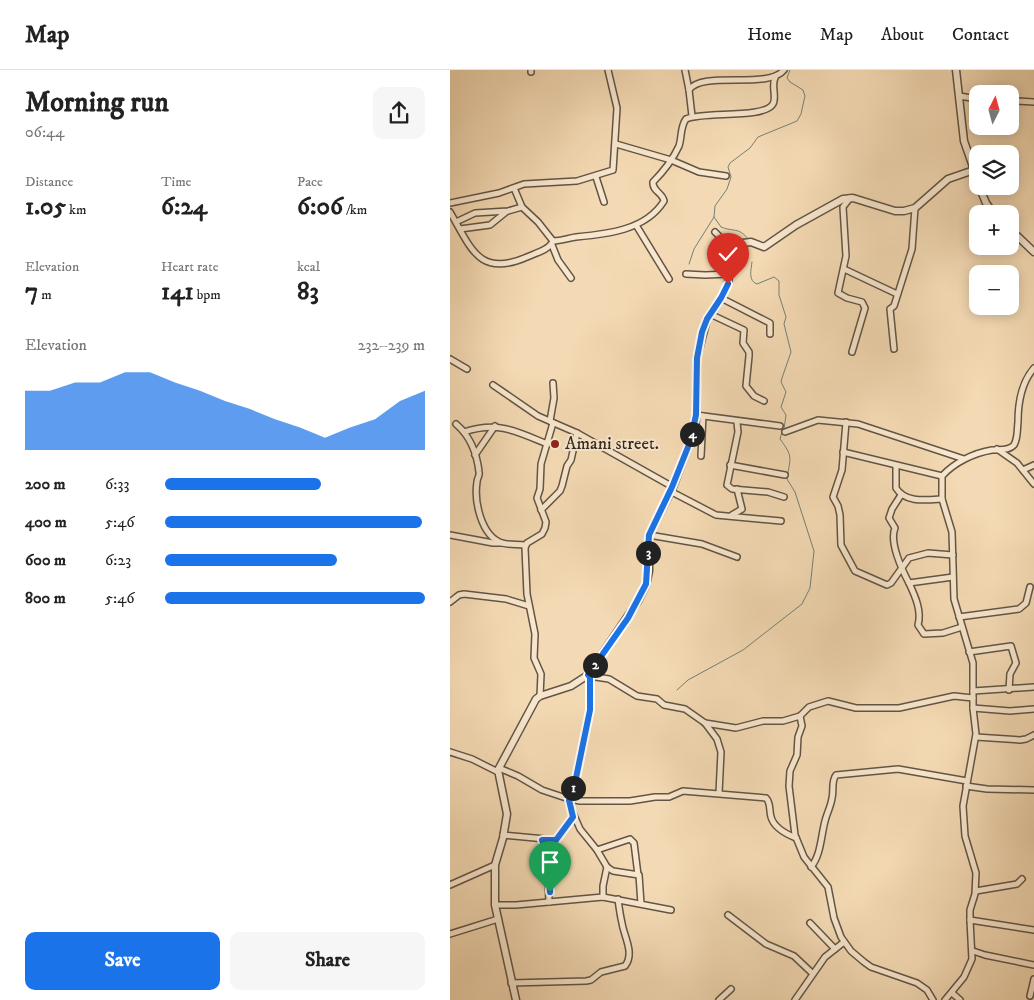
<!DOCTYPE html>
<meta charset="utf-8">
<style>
:root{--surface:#fff;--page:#f6f6f6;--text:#222;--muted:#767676;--line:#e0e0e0;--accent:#1a73e8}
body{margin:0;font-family:"IM FELL DW Pica",serif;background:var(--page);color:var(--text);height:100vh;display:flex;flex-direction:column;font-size:19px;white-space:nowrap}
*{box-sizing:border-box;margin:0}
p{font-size:16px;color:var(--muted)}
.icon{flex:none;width:28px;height:28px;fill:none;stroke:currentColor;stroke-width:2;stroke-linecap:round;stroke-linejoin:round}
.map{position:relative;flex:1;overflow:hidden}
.side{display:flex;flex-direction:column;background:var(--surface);width:450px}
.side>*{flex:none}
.needle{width:32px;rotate:6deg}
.fabs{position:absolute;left:519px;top:15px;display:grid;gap:10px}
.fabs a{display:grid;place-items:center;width:50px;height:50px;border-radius:10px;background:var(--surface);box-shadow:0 2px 12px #0003;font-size:25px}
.pin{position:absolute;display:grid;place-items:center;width:42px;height:42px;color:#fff;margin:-51px -21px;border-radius:50% 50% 50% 0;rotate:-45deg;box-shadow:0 0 5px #0007}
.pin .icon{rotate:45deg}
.km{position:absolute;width:25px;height:25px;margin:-12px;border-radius:50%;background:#222;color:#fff;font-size:14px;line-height:25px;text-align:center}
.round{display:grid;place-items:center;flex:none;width:52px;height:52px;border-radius:10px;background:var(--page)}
.summary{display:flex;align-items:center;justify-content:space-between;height:85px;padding:0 25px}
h1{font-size:28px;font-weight:800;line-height:38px}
.figures{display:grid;grid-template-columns:repeat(3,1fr);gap:8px;height:85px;padding:5px 25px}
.figures div{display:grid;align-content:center}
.figures b{font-size:25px;font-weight:800}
.figures small{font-size:14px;font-weight:400}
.figures p{font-size:14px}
.chart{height:140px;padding:10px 25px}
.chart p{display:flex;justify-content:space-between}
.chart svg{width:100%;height:90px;margin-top:5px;fill:var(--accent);opacity:.7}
.action{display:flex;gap:10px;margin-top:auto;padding:10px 25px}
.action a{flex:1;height:58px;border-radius:10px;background:var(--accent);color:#fff;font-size:20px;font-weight:800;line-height:58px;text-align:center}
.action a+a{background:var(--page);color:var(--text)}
ul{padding:0 25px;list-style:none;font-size:16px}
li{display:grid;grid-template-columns:80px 60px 1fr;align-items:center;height:38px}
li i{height:12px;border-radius:6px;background:var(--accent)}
header{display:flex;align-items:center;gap:30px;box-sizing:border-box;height:70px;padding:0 25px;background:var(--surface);border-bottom:1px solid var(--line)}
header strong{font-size:24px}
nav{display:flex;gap:28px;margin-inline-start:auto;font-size:18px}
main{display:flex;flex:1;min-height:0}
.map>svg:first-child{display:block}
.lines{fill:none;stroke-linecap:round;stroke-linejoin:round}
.stream{stroke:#728175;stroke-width:1}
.minor-casing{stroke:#625545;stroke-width:8}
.tertiary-casing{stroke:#625545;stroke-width:9}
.minor{stroke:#f8e7ce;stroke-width:5}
.tertiary{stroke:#f8e7ce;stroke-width:6}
.route-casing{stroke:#fff;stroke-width:10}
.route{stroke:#1a73e8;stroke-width:6}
.poi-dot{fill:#8f2418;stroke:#f8e7ce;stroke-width:2}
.labels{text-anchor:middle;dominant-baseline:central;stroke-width:4;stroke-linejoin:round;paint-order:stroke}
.poi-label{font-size:18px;fill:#322920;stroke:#f8e7ce;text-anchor:start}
</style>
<header>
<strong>Map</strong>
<nav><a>Home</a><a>Map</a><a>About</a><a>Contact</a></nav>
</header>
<main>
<section class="side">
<div class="summary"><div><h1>Morning run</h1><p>06:44</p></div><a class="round"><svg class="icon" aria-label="share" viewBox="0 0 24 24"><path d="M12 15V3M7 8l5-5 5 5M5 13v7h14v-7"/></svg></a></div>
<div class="figures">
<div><p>Distance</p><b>1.05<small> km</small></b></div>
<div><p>Time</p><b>6:24</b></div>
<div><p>Pace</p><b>6:06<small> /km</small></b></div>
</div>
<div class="figures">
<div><p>Elevation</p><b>7<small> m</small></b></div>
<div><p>Heart rate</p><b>141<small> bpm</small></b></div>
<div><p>kcal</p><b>83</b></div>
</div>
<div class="chart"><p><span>Elevation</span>232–239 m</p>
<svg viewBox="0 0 160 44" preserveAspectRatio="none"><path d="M0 44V15L10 15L20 11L30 11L40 6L50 6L60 11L70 15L80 20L90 24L100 29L110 33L120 38L130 33L140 29L150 20L160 15V44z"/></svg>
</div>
<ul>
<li><b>200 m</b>6:33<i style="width:60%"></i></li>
<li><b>400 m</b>5:46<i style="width:99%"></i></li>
<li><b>600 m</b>6:23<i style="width:66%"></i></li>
<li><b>800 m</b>5:46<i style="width:100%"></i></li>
</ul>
<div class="action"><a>Save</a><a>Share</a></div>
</section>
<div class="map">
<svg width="584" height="930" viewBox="0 0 584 930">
<rect width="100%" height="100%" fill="#f4dab4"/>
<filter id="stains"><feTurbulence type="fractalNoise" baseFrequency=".004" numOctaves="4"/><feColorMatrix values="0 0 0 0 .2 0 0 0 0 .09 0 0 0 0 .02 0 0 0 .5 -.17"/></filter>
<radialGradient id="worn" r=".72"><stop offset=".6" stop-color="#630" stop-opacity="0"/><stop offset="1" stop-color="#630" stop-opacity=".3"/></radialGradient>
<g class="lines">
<g class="stream">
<path d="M264 147 271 157C283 162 289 157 298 169"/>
<path d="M302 192C301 200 298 211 307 214L324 207 329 211V225L336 247 334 254 341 282 332 308 331 312 336 322 331 337 336 345 334 359"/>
<polyline points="239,194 244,179 264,147 265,136 277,119 281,107 278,97 280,93 300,78 308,67 347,51 351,44 355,26 353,20 340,12 337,8 340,0"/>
<path d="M227 620 238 610 293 580 352 534 360 518 364 481 345 422 337 409C340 387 344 388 330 369L332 362"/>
</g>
<g class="minor-casing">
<g id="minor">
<polyline points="235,0 239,20"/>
<polyline points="81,2 81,0"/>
<polyline points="509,26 528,29"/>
<polyline points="560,34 567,31 584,32"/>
<path d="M242 46 239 20C252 0 318 20 334 0"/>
<polyline points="166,74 221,90 249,102 276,106"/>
<polyline points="146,107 154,132"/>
<path d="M64 118 72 137 88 152 103 171C111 171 119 168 126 167 158 164 196 160 214 131 213 123 202 121 203 112 213 102 223 89 229 76 232 67 230 57 236 49 254 41 314 49 323 34 327 27 321 16 325 8"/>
<polyline points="400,128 393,137 396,186 388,223 397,228 412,232 415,238 402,282"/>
<polyline points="0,133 49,123 74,114 127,111 163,100 167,38 158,0"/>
<path d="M0 142C21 178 29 208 77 187 86 183 99 180 103 171"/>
<polyline points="6,152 25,143 58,141 72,137"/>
<polyline points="186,155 219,209"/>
<polyline points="10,159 40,155 56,142"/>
<polyline points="265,162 275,172 281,187"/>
<polyline points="102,175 108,190 121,208"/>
<polyline points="394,199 447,224"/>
<polyline points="236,204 255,205 280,204"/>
<polyline points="271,228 320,253 320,264"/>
<polyline points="260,244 294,260 293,273 299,282 299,286 296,316 304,326 314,331"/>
<polyline points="444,279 440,239 444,236 462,179 465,138"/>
<polyline points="0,289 17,299"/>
<polyline points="43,315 88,346 127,363 223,417"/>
<polyline points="246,345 330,356"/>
<polyline points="100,351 104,328 103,313"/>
<polyline points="287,352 288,362 277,415 282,419 318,422 334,427"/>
<polyline points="396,352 392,400 383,427 388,436 390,445 391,475 405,501 437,515 441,513 459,488 478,483 503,485"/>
<path d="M6 354C20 366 27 384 29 402 30 406 27 408 27 412 24 431 31 466 52 473 59 475 68 474 75 475"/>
<path d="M14 362C48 351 66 361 97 374"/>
<polyline points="335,362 368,350 408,354 514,389"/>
<polyline points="547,379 567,393 584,414"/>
<polyline points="393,382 492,406"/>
<polyline points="25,385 45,356"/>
<polyline points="251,386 253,346"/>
<polyline points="280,395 335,405"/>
<path d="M446 396V418C455 433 476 430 492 429"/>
<polyline points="573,400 584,395"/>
<polyline points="220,421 266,445 331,451"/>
<path d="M451 425 442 439 439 448 445 458C439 472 452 500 459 513L503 507"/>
<polyline points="91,440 110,421 112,416 117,396 121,390 127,363"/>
<polyline points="282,445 292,439 287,419"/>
<polyline points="0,465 43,473 52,473"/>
<polyline points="199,465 252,474 287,487"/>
<path d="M459 513C465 526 472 541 468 555L474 564 493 563 512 557"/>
<polyline points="0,532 9,525 14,524 56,529 79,536"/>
<polyline points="509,547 569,539 576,533 580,517"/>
<polyline points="519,582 561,576 566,593 560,604 559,620"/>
<polyline points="139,606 159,609 187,626 207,629 214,635 235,639 255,653 267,669 271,682 269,723"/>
<polyline points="140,607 140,640 126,708 119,729 120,736 130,759 147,780 157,797 163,801 189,805 191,834"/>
<polyline points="523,621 584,617"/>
<polyline points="90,626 91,604 84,588 85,564 77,524 75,478 77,473 92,464 95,458 96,452 87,428 90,419 91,394 103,353"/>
<polyline points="523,638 560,641 584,639"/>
<polyline points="255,653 286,658 313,651 333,651 350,646"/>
<polyline points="526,667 570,670 576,669 584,665"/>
<polyline points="0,682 22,689 48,702"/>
<path d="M49 698 68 706 92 720 119 729 130 731H180L205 727H219L233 721 316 728C321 733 319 740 321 747 324 758 336 764 346 768"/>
<polyline points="516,716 537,719 584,720"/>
<polyline points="53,765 106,770 123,747"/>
<polyline points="92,770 97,784 99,832"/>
<polyline points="147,780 180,769 184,773 188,805"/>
<path d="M361 797C371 785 371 766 375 751 377 743 381 736 382 728 384 721 381 711 386 705L448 699 517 711"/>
<polyline points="0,815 45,795"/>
<polyline points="526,821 567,814 572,809"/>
<polyline points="153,827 153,816 157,797"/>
<polyline points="45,835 66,835 153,827 221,840"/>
<polyline points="278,845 316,874 344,886 362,903"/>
<polyline points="520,850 584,860"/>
<polyline points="360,853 385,879"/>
<polyline points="0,864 48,849"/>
<polyline points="523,881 535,885 584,895"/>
<path d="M61 913 136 911 141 910 151 902 175 896C185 883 174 867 172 853 170 845 169 837 168 829"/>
<polyline points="502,923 510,930"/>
<polyline points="580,926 584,909"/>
<polyline points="269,930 281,919"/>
<polyline points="345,930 375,887 394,872"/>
<polyline points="483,930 477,920 467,913 421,897 414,892 401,881 391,867 384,848 378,817 354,787 345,765 339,716 340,701 347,685 348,667 352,656 350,646 359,637 378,631 406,638 449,638 504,626 523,628"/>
<path d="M495 930 514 907 522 889 520 850V840L525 824 526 803 515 766 513 736 526 664 523 638V593L504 529 502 462 492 429V406C505 392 524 383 542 380 550 379 559 381 564 375 568 368 567 360 568 352 568 333 571 313 584 298"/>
</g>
</g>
<g class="tertiary-casing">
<g id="tertiary">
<polyline points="506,0 514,71 528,111"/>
<polyline points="529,116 536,133 544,144"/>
<polyline points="560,159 584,182"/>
<polyline points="66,930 45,835 45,795 53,768 57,744 48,700 86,629 90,626 121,616 138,605 188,531 196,515 199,501 199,465 223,417 240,372 246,345 247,287 257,249 271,228 278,214 281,187 285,179 293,173 301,172 314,177 346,155 393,129 403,128 445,141 454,141 465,138 498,109 524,100"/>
</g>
</g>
<use href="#minor" class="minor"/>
<use href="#tertiary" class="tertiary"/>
</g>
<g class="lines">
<g class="route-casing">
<polyline id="route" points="100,822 98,784 92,770 106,770 123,747 119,730 126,708 140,640 140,607 138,605 178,548 196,514 199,465 222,417 240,372 246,345 247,288 252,262 257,249 271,228 278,214"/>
</g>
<use href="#route" class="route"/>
</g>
<circle class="poi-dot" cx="105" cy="374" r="5"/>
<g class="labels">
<g class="poi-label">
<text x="115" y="374">Amani street.</text>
</g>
</g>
<rect width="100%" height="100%" filter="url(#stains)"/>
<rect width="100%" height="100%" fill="url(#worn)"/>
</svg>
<div class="fabs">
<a><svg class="needle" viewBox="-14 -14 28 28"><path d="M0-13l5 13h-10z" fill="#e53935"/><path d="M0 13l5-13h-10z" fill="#767676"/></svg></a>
<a><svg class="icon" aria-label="layers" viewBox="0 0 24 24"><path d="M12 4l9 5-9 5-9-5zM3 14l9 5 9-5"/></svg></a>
<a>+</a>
<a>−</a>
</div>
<div class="pin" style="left:100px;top:822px;background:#1e9e55"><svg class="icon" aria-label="arrive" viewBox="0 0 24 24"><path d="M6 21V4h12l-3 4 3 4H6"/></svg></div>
<div class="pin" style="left:278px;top:214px;background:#d93025"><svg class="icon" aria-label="check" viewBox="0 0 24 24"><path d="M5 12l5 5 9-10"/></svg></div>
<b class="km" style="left:123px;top:718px">1</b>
<b class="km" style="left:145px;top:595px">2</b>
<b class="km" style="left:198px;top:483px">3</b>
<b class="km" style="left:242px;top:364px">4</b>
</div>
</main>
